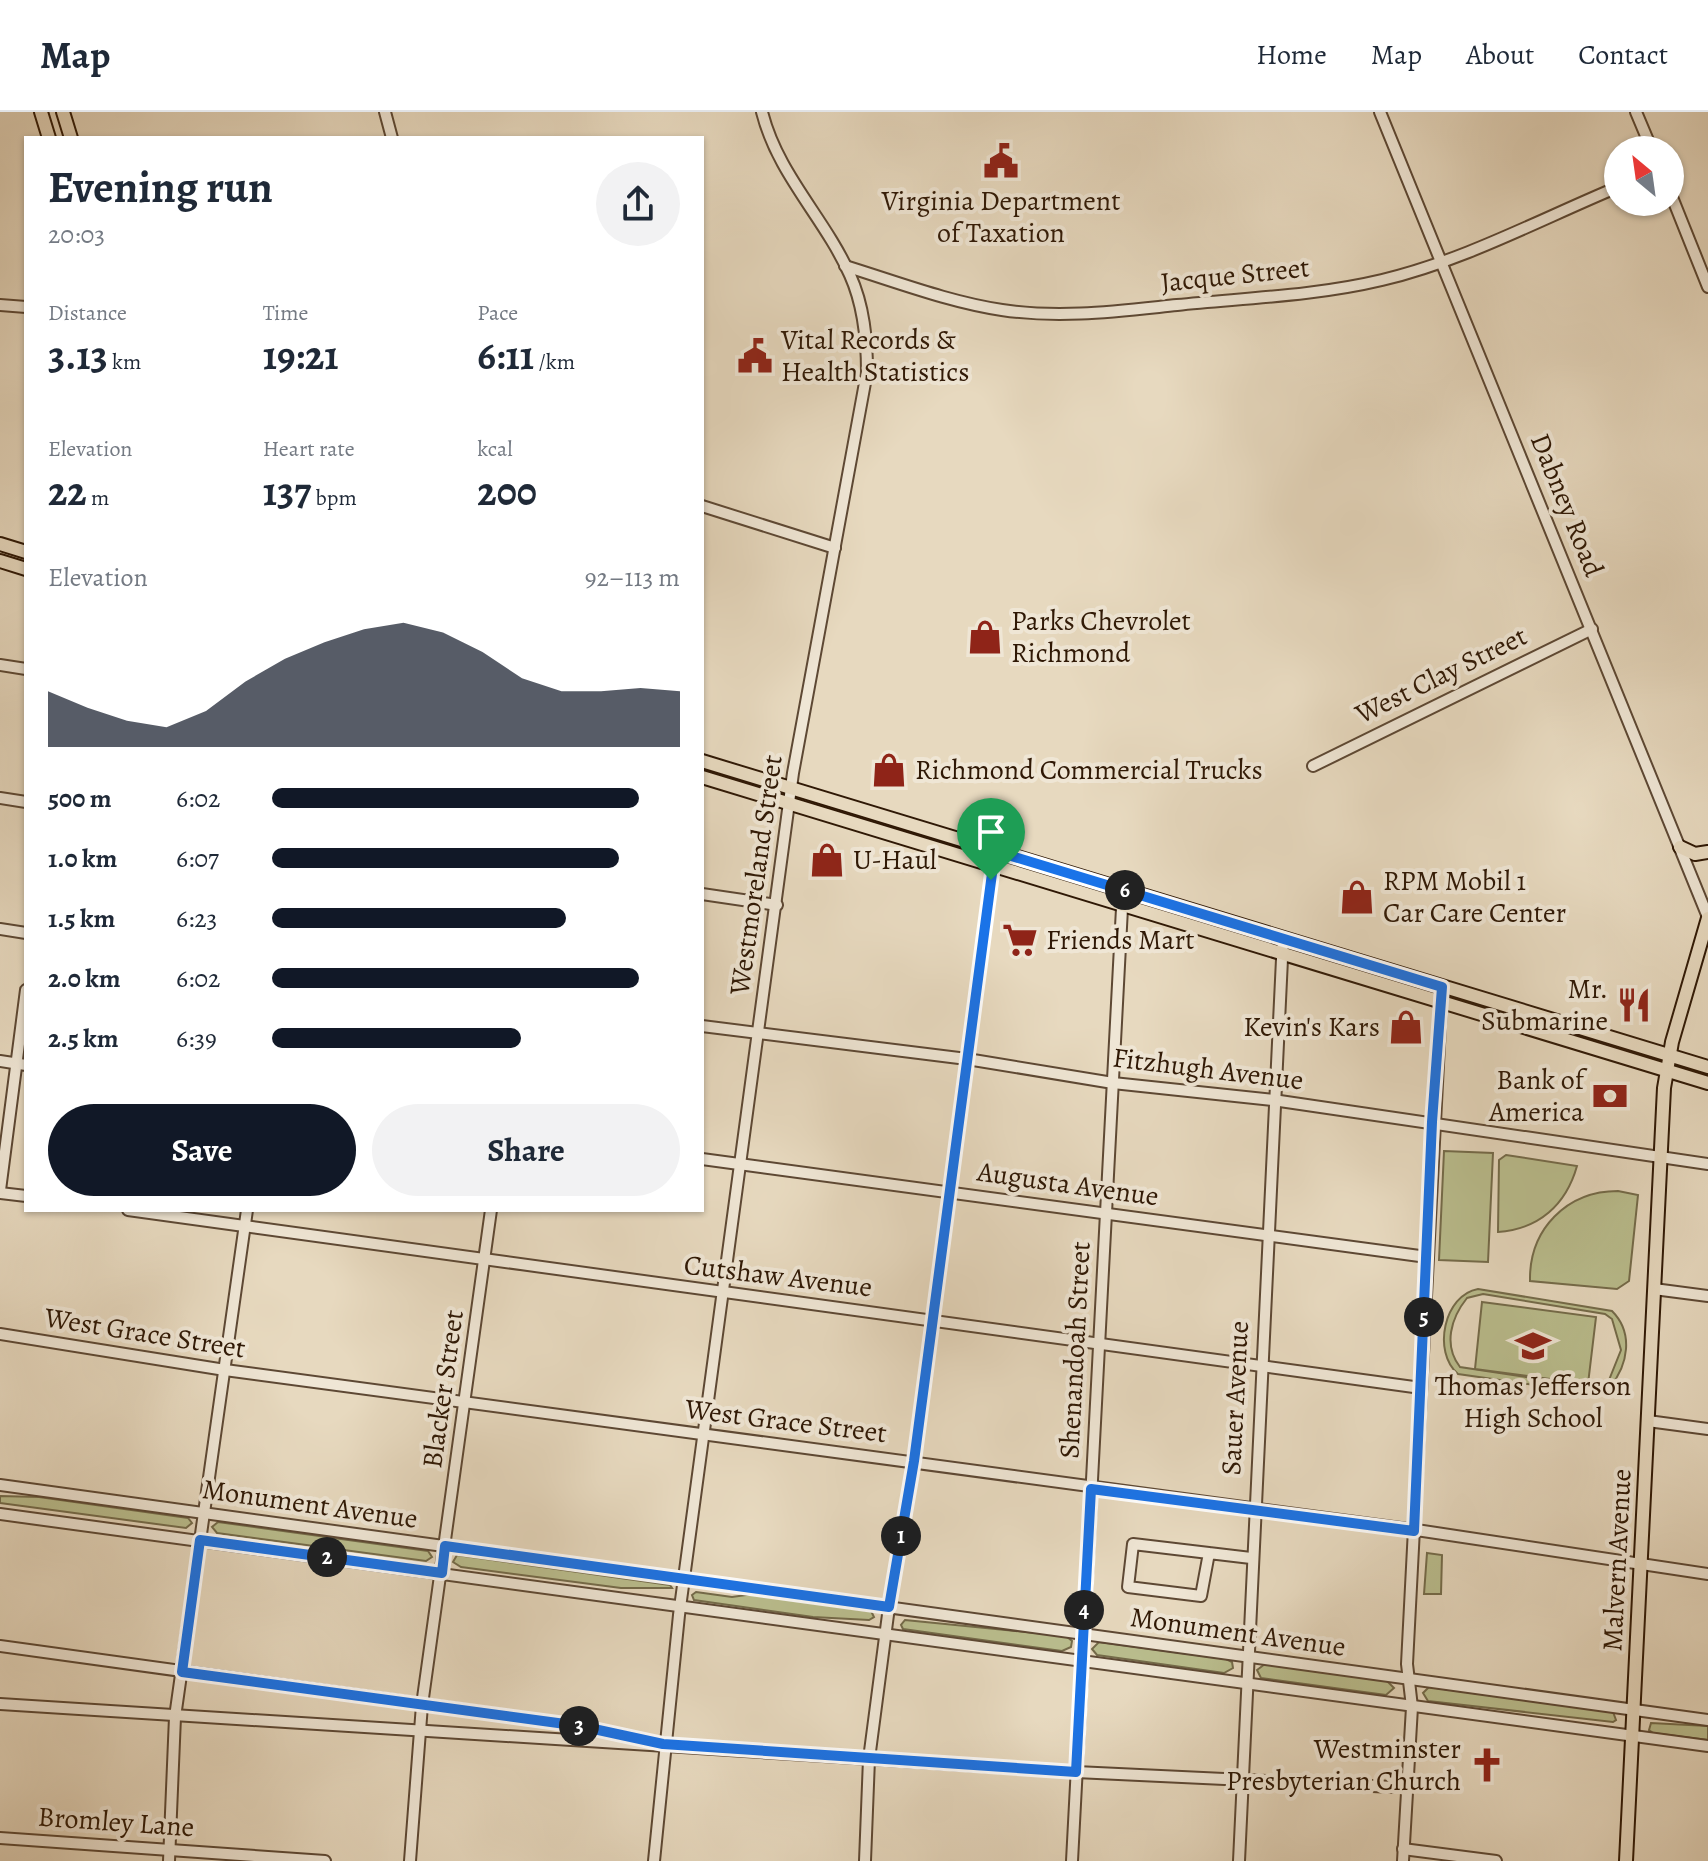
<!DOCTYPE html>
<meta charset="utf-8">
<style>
:root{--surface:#fff;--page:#f2f2f3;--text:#1f2937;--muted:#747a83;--line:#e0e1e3;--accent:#111827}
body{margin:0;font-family:Alegreya,serif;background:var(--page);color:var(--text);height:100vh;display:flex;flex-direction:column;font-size:30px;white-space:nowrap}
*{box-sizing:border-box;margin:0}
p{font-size:26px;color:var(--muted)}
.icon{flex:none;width:44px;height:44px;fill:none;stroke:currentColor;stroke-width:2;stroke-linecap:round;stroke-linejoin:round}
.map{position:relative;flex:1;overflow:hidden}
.sheet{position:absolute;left:24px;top:24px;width:680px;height:1076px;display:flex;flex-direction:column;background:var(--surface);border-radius:0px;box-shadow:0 2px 6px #0004}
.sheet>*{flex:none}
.needle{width:52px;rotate:331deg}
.controls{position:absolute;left:1604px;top:24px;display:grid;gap:16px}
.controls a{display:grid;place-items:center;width:80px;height:80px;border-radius:50%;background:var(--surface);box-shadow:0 2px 6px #0004;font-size:40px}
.pin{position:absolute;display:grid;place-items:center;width:68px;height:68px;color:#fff;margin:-82px -34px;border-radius:50% 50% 50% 0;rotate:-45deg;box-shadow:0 0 8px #0007}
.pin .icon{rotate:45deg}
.km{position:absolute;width:40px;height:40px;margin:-20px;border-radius:50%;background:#222;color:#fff;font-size:22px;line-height:40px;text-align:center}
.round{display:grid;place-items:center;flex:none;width:84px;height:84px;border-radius:42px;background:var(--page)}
.overview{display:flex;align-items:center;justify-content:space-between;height:136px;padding:0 24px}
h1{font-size:44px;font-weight:700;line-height:60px}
.metrics{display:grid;grid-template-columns:repeat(3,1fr);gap:12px;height:136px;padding:8px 24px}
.metrics div{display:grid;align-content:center}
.metrics b{font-size:40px;font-weight:700}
.metrics small{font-size:22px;font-weight:400}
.metrics p{font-size:22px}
.chart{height:224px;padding:16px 24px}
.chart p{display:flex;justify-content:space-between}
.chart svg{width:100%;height:144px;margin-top:8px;fill:var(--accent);opacity:.7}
.button{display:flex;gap:16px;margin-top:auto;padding:16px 24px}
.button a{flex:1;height:92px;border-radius:48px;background:var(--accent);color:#fff;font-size:32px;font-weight:700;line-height:92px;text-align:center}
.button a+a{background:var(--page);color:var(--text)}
ul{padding:0 24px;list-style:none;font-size:26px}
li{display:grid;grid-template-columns:128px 96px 1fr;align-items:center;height:60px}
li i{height:20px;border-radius:10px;background:var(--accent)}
header{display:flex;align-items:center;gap:48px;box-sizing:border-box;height:112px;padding:0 40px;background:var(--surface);border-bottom:2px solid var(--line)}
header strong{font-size:38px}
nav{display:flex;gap:44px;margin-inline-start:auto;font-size:28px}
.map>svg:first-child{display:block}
.green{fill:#babe8e;stroke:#746b4a;stroke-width:2;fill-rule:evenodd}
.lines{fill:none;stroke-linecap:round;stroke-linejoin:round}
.minor-casing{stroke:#5d4834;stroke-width:14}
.major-casing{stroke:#2f1805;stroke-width:16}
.minor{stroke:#efe6d5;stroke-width:10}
.major{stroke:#e7d9bf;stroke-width:12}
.route-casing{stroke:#fff;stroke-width:16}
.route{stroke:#1a73e8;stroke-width:10}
.labels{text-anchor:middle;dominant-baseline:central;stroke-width:8;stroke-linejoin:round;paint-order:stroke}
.poi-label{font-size:28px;fill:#2f1805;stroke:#efe6d5;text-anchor:start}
.street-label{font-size:28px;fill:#2f1805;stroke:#efe6d5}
</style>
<header>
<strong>Map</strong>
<nav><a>Home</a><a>Map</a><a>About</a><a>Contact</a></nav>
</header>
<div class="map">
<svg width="1708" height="1749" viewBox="0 0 1708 1749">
<rect width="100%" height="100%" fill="#e7d9bf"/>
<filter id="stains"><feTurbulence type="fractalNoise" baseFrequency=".0025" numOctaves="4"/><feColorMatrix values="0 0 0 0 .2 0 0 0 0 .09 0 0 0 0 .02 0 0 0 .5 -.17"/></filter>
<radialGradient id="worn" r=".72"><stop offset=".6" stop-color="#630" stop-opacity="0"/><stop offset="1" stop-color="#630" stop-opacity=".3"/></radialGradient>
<g class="green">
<polygon points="1444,1039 1493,1041 1488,1150 1439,1148"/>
<path d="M1506 1043 1577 1054C1566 1093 1539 1117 1498 1120L1499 1048Z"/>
<path d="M1618 1079 1638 1083 1629 1169 1617 1177 1530 1169C1529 1117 1567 1079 1618 1079Z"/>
<path d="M1478 1177 1612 1199C1634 1221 1628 1253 1610 1275L1597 1280 1577 1279 1458 1262C1432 1240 1444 1183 1478 1177ZM1483 1182 1605 1202 1612 1207 1621 1238 1609 1268 1585 1274 1460 1255C1443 1233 1451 1206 1467 1186Z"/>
<polygon points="1482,1190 1596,1205 1588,1272 1475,1257"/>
<polygon points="0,1384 39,1385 188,1406 192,1411 186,1416 0,1391"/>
<polygon points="218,1410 428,1439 432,1445 426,1449 217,1421 212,1415"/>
<polygon points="1427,1441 1442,1443 1441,1482 1424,1482"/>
<polygon points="457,1443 670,1473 672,1476 621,1476 461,1455 453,1450"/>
<polygon points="696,1480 732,1485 753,1482 871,1499 874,1505 869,1508 813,1505 694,1488 692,1483"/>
<polygon points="905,1508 1066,1524 1072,1529 1071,1535 1062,1539 903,1517 901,1513"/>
<polygon points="1099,1530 1226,1547 1232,1550 1233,1556 1224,1561 1097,1543 1092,1537"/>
<polygon points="1265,1552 1387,1569 1394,1576 1386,1583 1261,1566 1257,1558"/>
<polygon points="1429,1575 1613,1600 1616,1608 1613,1610 1428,1589 1423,1581"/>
<polygon points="1651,1611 1708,1614 1708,1628 1653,1621 1649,1618"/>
</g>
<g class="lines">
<g class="minor-casing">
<g id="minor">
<polyline points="385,0 392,26"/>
<polyline points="1380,0 1708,805"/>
<polyline points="1636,0 1652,38"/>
<polyline points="1670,80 1708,175"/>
<path d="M845 154C897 170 949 190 1002 198 1061 207 1119 199 1177 193 1245 186 1315 184 1382 168 1463 149 1541 107 1618 75"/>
<polyline points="0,193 26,195"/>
<polyline points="702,394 835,436"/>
<polyline points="0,553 26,557"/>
<polyline points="1313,654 1592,517"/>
<polyline points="0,686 26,690"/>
<polyline points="702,782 777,793"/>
<polyline points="0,817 26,821"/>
<polyline points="702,914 967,947 1113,971 1273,988 1708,1052"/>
<polyline points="0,949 26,953"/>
<polyline points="702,1047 1427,1145"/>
<polyline points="0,1078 26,878"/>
<polyline points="0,1081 26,1084"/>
<polyline points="128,1098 1421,1276"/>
<polyline points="1654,1177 1708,1184"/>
<polyline points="0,1222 225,1258 1423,1419 1708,1462"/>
<polyline points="1648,1309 1708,1317"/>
<polyline points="0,1373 1708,1608"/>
<polyline points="0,1402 1708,1634"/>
<polyline points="1209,1441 1201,1484 1128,1475 1133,1432 1251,1446"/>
<polyline points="0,1534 580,1614 638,1627"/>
<polyline points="0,1592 1076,1660 1394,1675 1406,1672"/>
<polyline points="0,1726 325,1749"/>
<polyline points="1403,1737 1496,1749"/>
<polyline points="169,1749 175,1605 247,1098"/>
<polyline points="410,1749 422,1593 491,1098"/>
<path d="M654 1749 679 1503 793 661 867 260C867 227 864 194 850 163 824 105 778 63 762 0"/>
<polyline points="865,1749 869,1647 889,1495 914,1349 995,739"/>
<polyline points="1072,1749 1123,777"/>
<polyline points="1239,1749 1283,826"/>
<polyline points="1403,1749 1412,1595 1407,1552 1442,875"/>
</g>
</g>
<g class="major-casing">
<g id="major">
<polyline points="41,0 49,26"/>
<polyline points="63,0 71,26"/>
<polyline points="0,432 26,440"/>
<polyline points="0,449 26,457"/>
<polyline points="702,649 1708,955"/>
<polyline points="702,665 1708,971"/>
<polyline points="1680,735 1695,742 1708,740"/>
<polyline points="1626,1749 1664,976 1672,930 1708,806"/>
</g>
</g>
<use href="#minor" class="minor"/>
<use href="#major" class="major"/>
</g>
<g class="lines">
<g class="route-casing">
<polygon id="route" points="995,739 1442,875 1432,1010 1414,1419 1091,1377 1076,1660 663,1632 580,1614 182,1560 200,1428 442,1461 445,1434 889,1495 914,1349"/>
</g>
<use href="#route" class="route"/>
</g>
<defs>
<g id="civic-bare" transform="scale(2.76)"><path d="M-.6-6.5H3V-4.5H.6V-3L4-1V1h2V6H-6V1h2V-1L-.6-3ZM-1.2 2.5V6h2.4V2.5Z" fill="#8f2418" stroke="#efe6d5" stroke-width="2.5" paint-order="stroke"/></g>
<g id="shop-bare" transform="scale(2.76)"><path d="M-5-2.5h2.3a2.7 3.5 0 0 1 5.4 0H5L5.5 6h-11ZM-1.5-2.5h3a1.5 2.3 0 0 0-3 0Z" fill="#8f2418" stroke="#efe6d5" stroke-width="2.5" paint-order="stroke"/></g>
<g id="supermarket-bare" transform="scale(2.76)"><path d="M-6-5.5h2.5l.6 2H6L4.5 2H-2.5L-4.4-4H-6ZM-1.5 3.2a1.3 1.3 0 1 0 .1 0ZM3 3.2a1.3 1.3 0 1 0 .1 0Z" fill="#8f2418" stroke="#efe6d5" stroke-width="2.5" paint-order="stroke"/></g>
<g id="restaurant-bare" transform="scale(2.76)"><path d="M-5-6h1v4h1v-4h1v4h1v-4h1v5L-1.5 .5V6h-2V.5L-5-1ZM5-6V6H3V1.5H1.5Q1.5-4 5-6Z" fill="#8f2418" stroke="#efe6d5" stroke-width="2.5" paint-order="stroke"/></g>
<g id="bank-bare" transform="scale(2.76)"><path d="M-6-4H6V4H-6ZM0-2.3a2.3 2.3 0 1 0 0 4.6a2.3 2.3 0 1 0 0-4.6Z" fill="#8f2418" stroke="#efe6d5" stroke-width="2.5" paint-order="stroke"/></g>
<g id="school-bare" transform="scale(2.76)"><path d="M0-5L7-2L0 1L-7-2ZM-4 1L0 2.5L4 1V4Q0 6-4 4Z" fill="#8f2418" stroke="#efe6d5" stroke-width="2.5" paint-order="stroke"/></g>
<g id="church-bare" transform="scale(2.76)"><path d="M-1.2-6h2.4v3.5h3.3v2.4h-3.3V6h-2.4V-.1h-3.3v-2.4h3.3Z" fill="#8f2418" stroke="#efe6d5" stroke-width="2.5" paint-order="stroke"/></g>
</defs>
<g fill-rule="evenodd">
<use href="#civic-bare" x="1001" y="49"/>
<use href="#civic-bare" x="755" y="244"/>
<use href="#shop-bare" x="985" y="525"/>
<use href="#shop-bare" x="889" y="658"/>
<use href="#shop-bare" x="827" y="748"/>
<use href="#shop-bare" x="1357" y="785"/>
<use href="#supermarket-bare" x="1020" y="828"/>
<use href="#restaurant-bare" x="1634" y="893"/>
<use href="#shop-bare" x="1406" y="915"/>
<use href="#bank-bare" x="1610" y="984"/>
<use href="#school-bare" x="1533" y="1234"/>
<use href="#church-bare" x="1487" y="1653"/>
</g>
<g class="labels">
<g class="poi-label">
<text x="1001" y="89" text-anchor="middle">Virginia Department<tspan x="1001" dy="32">of Taxation</tspan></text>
<text x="781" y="228">Vital Records &amp;<tspan x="781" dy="32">Health Statistics</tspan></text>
<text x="1011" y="509">Parks Chevrolet<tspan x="1011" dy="32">Richmond</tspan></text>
<text x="915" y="658">Richmond Commercial Trucks</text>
<text x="853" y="748">U-Haul</text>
<text x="1383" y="769">RPM Mobil 1<tspan x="1383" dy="32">Car Care Center</tspan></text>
<text x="1046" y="828">Friends Mart</text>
<text x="1608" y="877" text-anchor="end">Mr.<tspan x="1608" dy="32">Submarine</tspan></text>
<text x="1380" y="915" text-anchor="end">Kevin's Kars</text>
<text x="1584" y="968" text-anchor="end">Bank of<tspan x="1584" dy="32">America</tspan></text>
<text x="1533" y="1274" text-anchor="middle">Thomas Jefferson<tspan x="1533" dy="32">High School</tspan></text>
<text x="1461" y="1637" text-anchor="end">Westminster<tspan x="1461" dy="32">Presbyterian Church</tspan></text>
</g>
<g class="street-label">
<text transform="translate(1235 163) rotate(-6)">Jacque Street</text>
<text transform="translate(1567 393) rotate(68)">Dabney Road</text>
<text transform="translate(1441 563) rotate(-26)">West Clay Street</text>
<text transform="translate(756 763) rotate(-82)">Westmoreland Street</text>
<text transform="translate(1208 957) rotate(7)">Fitzhugh Avenue</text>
<text transform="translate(1068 1072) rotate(8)">Augusta Avenue</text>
<text transform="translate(778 1164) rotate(7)">Cutshaw Avenue</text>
<text transform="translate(145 1221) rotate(9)">West Grace Street</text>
<text transform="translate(1075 1238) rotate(-87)">Shenandoah Street</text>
<text transform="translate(443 1277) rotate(-82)">Blacker Street</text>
<text transform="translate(1235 1286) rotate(-87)">Sauer Avenue</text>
<text transform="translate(786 1309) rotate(7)">West Grace Street</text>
<text transform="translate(310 1392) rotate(8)">Monument Avenue</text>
<text transform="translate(1617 1448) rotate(-87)">Malvern Avenue</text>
<text transform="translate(1238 1520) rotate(8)">Monument Avenue</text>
<text transform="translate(116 1710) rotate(4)">Bromley Lane</text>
</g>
</g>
<rect width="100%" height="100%" filter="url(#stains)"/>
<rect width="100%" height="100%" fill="url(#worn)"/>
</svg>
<div class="controls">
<a><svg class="needle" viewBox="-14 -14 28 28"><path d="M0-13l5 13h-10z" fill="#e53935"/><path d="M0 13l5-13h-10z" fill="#747a83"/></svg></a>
</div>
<div class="pin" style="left:991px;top:768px;background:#1e9e55"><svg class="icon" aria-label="arrive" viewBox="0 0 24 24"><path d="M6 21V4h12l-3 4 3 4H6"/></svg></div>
<b class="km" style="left:901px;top:1424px">1</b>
<b class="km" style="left:327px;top:1445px">2</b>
<b class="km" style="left:579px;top:1614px">3</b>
<b class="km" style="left:1084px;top:1498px">4</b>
<b class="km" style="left:1424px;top:1205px">5</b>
<b class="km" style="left:1125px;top:778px">6</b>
<section class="sheet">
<div class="overview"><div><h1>Evening run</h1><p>20:03</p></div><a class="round"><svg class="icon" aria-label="share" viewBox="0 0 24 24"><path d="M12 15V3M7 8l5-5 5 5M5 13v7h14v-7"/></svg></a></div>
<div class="metrics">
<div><p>Distance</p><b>3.13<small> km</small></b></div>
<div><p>Time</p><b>19:21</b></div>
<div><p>Pace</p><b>6:11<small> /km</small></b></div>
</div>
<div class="metrics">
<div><p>Elevation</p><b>22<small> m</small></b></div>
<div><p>Heart rate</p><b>137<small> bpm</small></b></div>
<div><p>kcal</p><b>200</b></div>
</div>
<div class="chart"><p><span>Elevation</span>92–113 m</p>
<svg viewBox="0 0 160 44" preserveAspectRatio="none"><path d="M0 44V27L10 32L20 36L30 38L40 33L50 24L60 17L70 12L80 8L90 6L100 9L110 15L120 23L130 27L140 27L150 26L160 27V44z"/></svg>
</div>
<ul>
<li><b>500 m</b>6:02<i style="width:90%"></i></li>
<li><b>1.0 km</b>6:07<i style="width:85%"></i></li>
<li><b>1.5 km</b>6:23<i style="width:72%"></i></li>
<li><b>2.0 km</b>6:02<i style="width:90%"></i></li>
<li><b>2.5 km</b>6:39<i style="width:61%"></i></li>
</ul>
<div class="button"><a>Save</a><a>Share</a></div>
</section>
</div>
